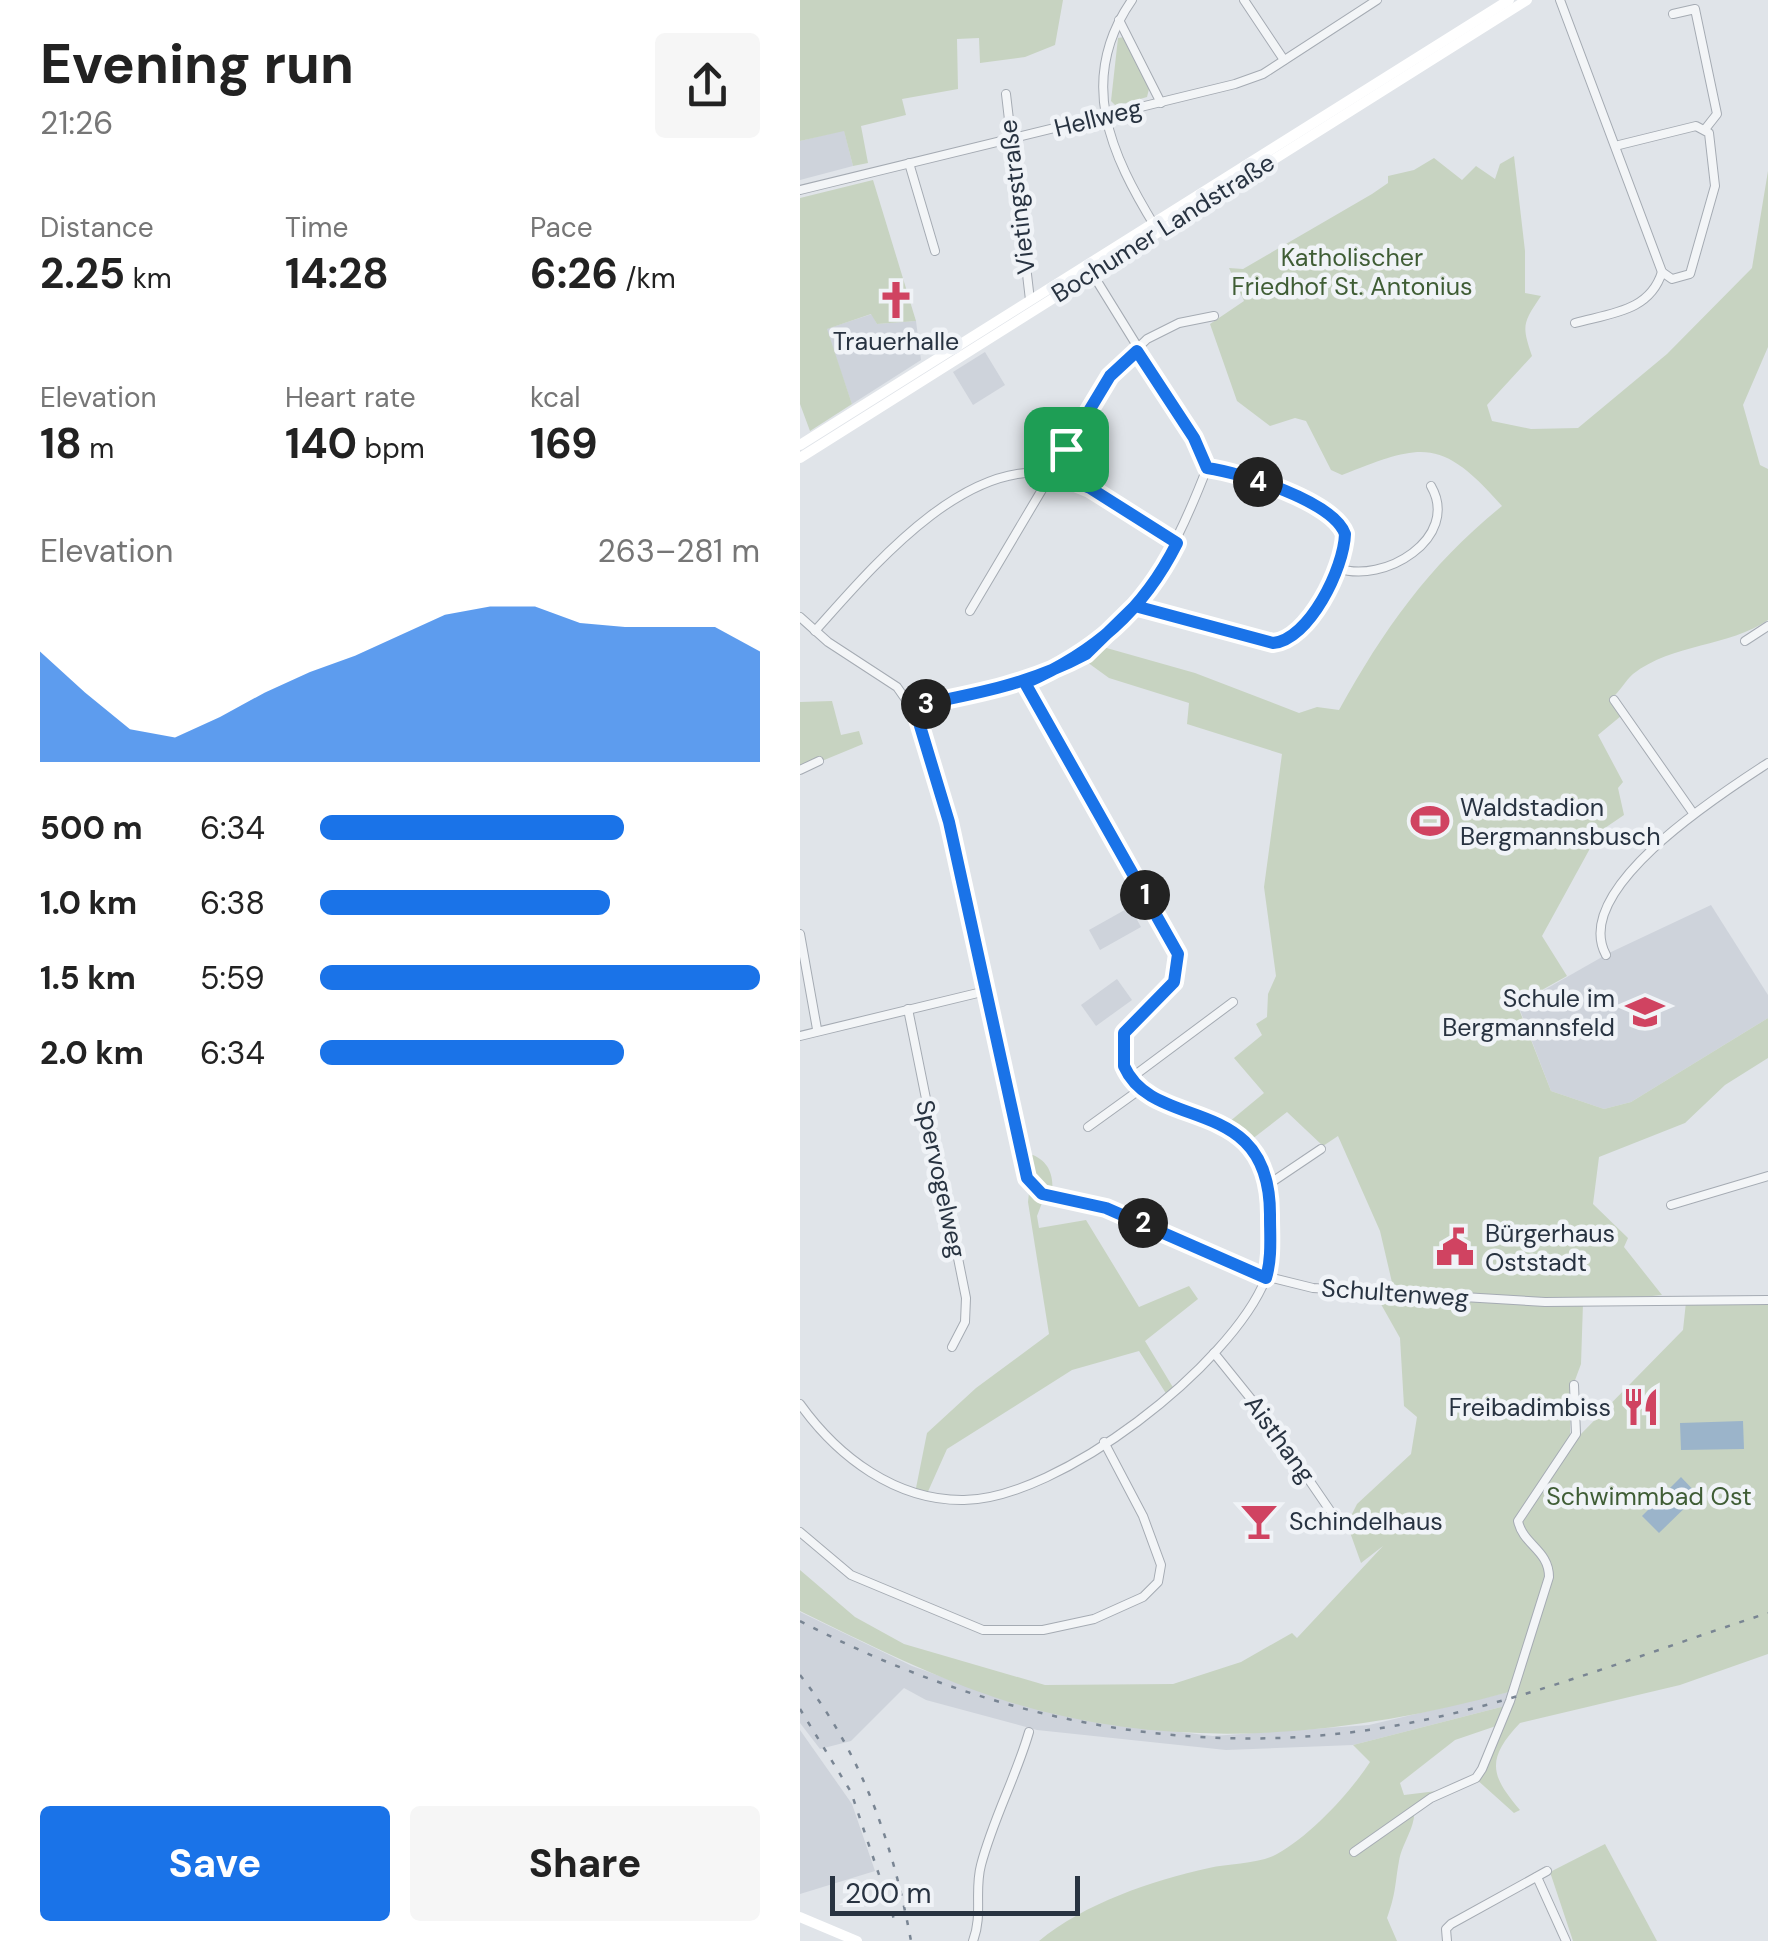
<!DOCTYPE html>
<meta charset="utf-8">
<style>
:root{--surface:#fff;--page:#f6f6f6;--text:#222;--muted:#767676;--accent:#1a73e8}
body{margin:0;font-family:"DM Sans",sans-serif;background:var(--page);color:var(--text);height:100vh;display:flex;flex-direction:column;font-size:38px;white-space:nowrap}
*{box-sizing:border-box;margin:0}
p{font-size:32px;color:var(--muted)}
.icon{flex:none;width:55px;height:55px;fill:none;stroke:currentColor;stroke-width:2;stroke-linecap:round;stroke-linejoin:round}
.map{position:relative;flex:1;overflow:hidden}
.panel{display:flex;flex-direction:column;background:var(--surface);width:800px}
.panel>*{flex:none}
.scale{position:absolute;left:30px;bottom:25px;width:250px;box-sizing:border-box;padding-left:10px;border:5px solid #283341;border-top:0;font-size:28px;line-height:35px;white-space:nowrap;color:#283341;-webkit-text-stroke:8px #f0f3f7;paint-order:stroke}
.pin{position:absolute;display:grid;place-items:center;width:85px;height:85px;color:#fff;margin:-42px;border-radius:20px;box-shadow:0 5px 15px #0006}
.km{position:absolute;width:50px;height:50px;margin:-25px;border-radius:50%;background:#222;color:#fff;font-size:28px;line-height:50px;text-align:center}
.round{display:grid;place-items:center;flex:none;width:105px;height:105px;border-radius:10px;background:var(--page)}
.headline{display:flex;align-items:center;justify-content:space-between;height:170px;padding:0 40px}
h1{font-size:55px;font-weight:700;line-height:75px}
.figures{display:grid;grid-template-columns:repeat(3,1fr);gap:15px;height:170px;padding:10px 40px}
.figures div{display:grid;align-content:center}
.figures b{font-size:42px;font-weight:700}
.figures small{font-size:28px;font-weight:400}
.figures p{font-size:28px}
.chart{height:280px;padding:20px 40px}
.chart p{display:flex;justify-content:space-between}
.chart svg{width:100%;height:180px;margin-top:10px;fill:var(--accent);opacity:.7}
.action{display:flex;gap:20px;margin-top:auto;padding:20px 40px}
.action a{flex:1;height:115px;border-radius:10px;background:var(--accent);color:#fff;font-size:40px;font-weight:700;line-height:115px;text-align:center}
.action a+a{background:var(--page);color:var(--text)}
ul{padding:0 40px;list-style:none;font-size:32px}
li{display:grid;grid-template-columns:160px 120px 1fr;align-items:center;height:75px}
li i{height:25px;border-radius:12px;background:var(--accent)}
main{display:flex;flex:1;min-height:0}
.map>svg:first-child{display:block}
.built{fill:#ced3db}
.green{fill:#c7d3c1}
.water{fill:#9bb4ca}
.lines{fill:none;stroke-linecap:round;stroke-linejoin:round}
.street-casing{stroke:#a5abb3;stroke-width:10}
.street{stroke:#f3f5f7;stroke-width:8}
.secondary{stroke:#fff;stroke-width:10}
.rail{stroke:#798593;stroke-width:2.5;stroke-dasharray:5 10;stroke-linecap:butt}
.route-casing{stroke:#fff;stroke-width:20}
.route{stroke:#1a73e8;stroke-width:12}
.labels{text-anchor:middle;dominant-baseline:central;stroke-width:9;stroke-linejoin:round;paint-order:stroke}
.street-label{font-size:25px;fill:#283341;stroke:#f0f3f7}
.park-label{font-size:25px;fill:#3f5d35;stroke:#f0f3f7}
.poi-label{font-size:25px;fill:#283341;stroke:#f0f3f7;text-anchor:start}
</style>
<main>
<section class="panel">
<div class="headline"><div><h1>Evening run</h1><p>21:26</p></div><a class="round"><svg class="icon" aria-label="share" viewBox="0 0 24 24"><path d="M12 15V3M7 8l5-5 5 5M5 13v7h14v-7"/></svg></a></div>
<div class="figures">
<div><p>Distance</p><b>2.25<small> km</small></b></div>
<div><p>Time</p><b>14:28</b></div>
<div><p>Pace</p><b>6:26<small> /km</small></b></div>
</div>
<div class="figures">
<div><p>Elevation</p><b>18<small> m</small></b></div>
<div><p>Heart rate</p><b>140<small> bpm</small></b></div>
<div><p>kcal</p><b>169</b></div>
</div>
<div class="chart"><p><span>Elevation</span>263–281 m</p>
<svg viewBox="0 0 160 44" preserveAspectRatio="none"><path d="M0 44V17L10 27L20 36L30 38L40 33L50 27L60 22L70 18L80 13L90 8L100 6L110 6L120 10L130 11L140 11L150 11L160 17V44z"/></svg>
</div>
<ul>
<li><b>500 m</b>6:34<i style="width:69%"></i></li>
<li><b>1.0 km</b>6:38<i style="width:66%"></i></li>
<li><b>1.5 km</b>5:59<i style="width:100%"></i></li>
<li><b>2.0 km</b>6:34<i style="width:69%"></i></li>
</ul>
<div class="action"><a>Save</a><a>Share</a></div>
</section>
<div class="map">
<svg width="968" height="1941" viewBox="0 0 968 1941">
<rect width="100%" height="100%" fill="#e0e4e9"/>
<g class="built">
<polygon points="44,130 53,166 0,180 0,141"/>
<polygon points="72,314 77,324 116,321 121,360 52,404 26,329"/>
<polygon points="185,352 205,385 173,405 153,372"/>
<polygon points="911,905 968,995 968,1018 831,1102 804,1109 751,1091 718,1005 809,953"/>
<polygon points="330,907 341,927 300,950 289,930"/>
<polygon points="317,979 332,1000 296,1026 281,1005"/>
<polygon points="0,1612 112,1666 208,1701 322,1725 413,1736 569,1725 709,1692 705,1706 553,1745 426,1750 237,1730 126,1700 104,1688 51,1741 20,1749 0,1723"/>
<polygon points="0,1730 52,1804 75,1871 0,1894"/>
</g>
<g class="green">
<polygon points="0,0 263,0 255,45 225,57 180,63 179,38 157,39 158,89 102,99 106,115 61,126 68,163 53,166 44,131 0,141"/>
<polygon points="324,37 349,89 347,97 316,106 311,101 318,38"/>
<path d="M714 156 725 251V293L741 296C722 324 722 326 732 356L687 405 692 421 731 429 778 428 867 354 952 268 968 171V347L943 405 960 465 968 469V620C929 647 873 643 833 674 826 680 820 691 812 698L821 716 798 735 823 782 818 788 824 815 799 832 742 936 767 976 717 1004 751 1091 804 1109 831 1102 968 1018V1058L925 1085 885 1123 799 1157 793 1204 828 1238 824 1247 862 1295 783 1303 781 1364 771 1391 770 1437 781 1434 883 1330 886 1302 968 1300V1654L880 1685 720 1723C686 1759 690 1775 720 1810L714 1813 675 1778 687 1766 709 1692C545 1737 375 1753 209 1702 136 1679 68 1644 0 1611V1570L55 1617 104 1644 245 1685 373 1684 441 1662 492 1633 497 1638 583 1546 561 1563 547 1524 557 1504 611 1454 617 1417 604 1406 600 1338 573 1290 594 1291 580 1231 538 1136 523 1146 487 1112 447 1143 423 1127 464 1093 434 1058 462 1035 456 1024 467 1017 468 994 476 976 464 887 482 754 387 724 389 703 309 678 280 657 296 645 395 673 499 713 517 707 539 710C584 629 629 565 702 506 641 437 623 443 542 475L531 470 506 421 495 418 470 426 437 401 410 324 444 301 429 268 443 269 572 194 588 183V176L614 170 634 158 662 180 676 166 695 179 700 164Z"/>
<polygon points="73,180 116,321 77,324 71,314 27,329 52,404 10,431 0,404 0,198"/>
<polygon points="32,701 41,735 59,731 63,744 0,770 0,702"/>
<path d="M233 1155C251 1163 254 1178 252 1197L245 1195 237 1216 239 1228 286 1220 339 1307 389 1286 398 1299 345 1341 374 1389 367 1395 339 1351 272 1370 147 1449 126 1496 115 1493 127 1433 176 1388 249 1334 228 1202 230 1183 221 1157Z"/>
<path d="M705 1706 696 1726 655 1740 600 1783 604 1795 645 1790 614 1805C617 1827 603 1840 599 1861 595 1883 596 1894 587 1918L597 1941H239C285 1903 351 1881 409 1868 429 1863 459 1864 477 1854 510 1836 550 1793 570 1762L553 1745Z"/>
<polygon points="805,1844 857,1941 773,1941 750,1872"/>
</g>
<g class="water">
<polygon points="943,1421 944,1449 881,1450 880,1423"/>
<polygon points="881,1477 898,1495 859,1533 842,1516"/>
</g>
<g class="lines">
<g class="street-casing">
<g id="street">
<path d="M332 0C276 80 311 155 356 228"/>
<polyline points="444,0 484,60"/>
<polyline points="760,0 862,272 872,279 890,274 915,186 909,133 896,126 815,146"/>
<polyline points="873,14 895,9 917,114 906,128"/>
<polyline points="319,20 361,103"/>
<polyline points="206,94 230,300"/>
<polyline points="109,163 135,251"/>
<polyline points="0,190 435,84 463,74 577,0"/>
<path d="M775 323C812 313 850 311 862 272"/>
<path d="M538 568C583 585 661 538 631 486"/>
<path d="M335 606 473 643C509 640 544 568 545 534 533 501 442 473 407 468"/>
<polyline points="170,611 310,375 347,339 379,323 414,316"/>
<polyline points="0,617 28,642 97,687 118,717 149,822 222,1163 239,1192 306,1208 452,1273 513,1288 745,1302 968,1300"/>
<path d="M15 631C69 571 165 454 257 475 300 484 342 519 377 543"/>
<polyline points="945,641 968,626"/>
<polyline points="814,700 893,813"/>
<path d="M113 706C151 699 190 695 226 682 328 645 370 563 407 468L394 438 292 273"/>
<polyline points="0,770 19,761"/>
<polyline points="0,934 17,1029"/>
<path d="M806 955C770 889 922 793 968 763"/>
<polyline points="108,1009 166,1298 165,1322 152,1347"/>
<polyline points="0,1036 186,991"/>
<polyline points="331,1078 433,1002"/>
<polyline points="288,1127 342,1088"/>
<polyline points="469,1184 521,1149"/>
<polyline points="871,1205 968,1176"/>
<polyline points="414,1353 468,1420 531,1512 547,1524"/>
<path d="M0 1404C38 1457 96 1501 164 1500 259 1499 431 1366 466 1278 475 1255 474 1211 470 1187 455 1105 351 1125 324 1066L325 1033 374 982 378 954 225 683"/>
<polyline points="0,1532 51,1575 183,1630 243,1630 294,1619 343,1597 358,1582 361,1565 343,1516 304,1442"/>
<path d="M554 1852 631 1798 676 1778 682 1769 710 1701 749 1577C749 1550 723 1545 718 1521L776 1434 774 1385"/>
<polyline points="737,1877 766,1941"/>
<path d="M173 1941C183 1915 174 1891 181 1865 193 1819 216 1777 229 1732"/>
<polyline points="647,1941 646,1929 651,1924 747,1871"/>
</g>
</g>
<use href="#street" class="street"/>
<g class="secondary">
<polyline points="0,445 709,0"/>
<polyline points="0,458 727,0"/>
<polyline points="0,1917 57,1941"/>
</g>
<g class="rail">
<path d="M0 1621C186 1718 390 1763 599 1725 724 1702 847 1652 968 1613"/>
<path d="M0 1675C62 1754 93 1843 111 1941"/>
<polyline points="0,1709 51,1792 95,1922"/>
</g>
</g>
<g class="lines">
<g class="route-casing">
<path id="route" d="M266 449 253 473 290 488 377 543C343 611 294 653 225 683L378 954 374 982 324 1033V1066C354 1134 471 1091 470 1216 470 1237 472 1258 466 1278L306 1208 242 1194 227 1178 149 822 114 706C175 694 230 684 286 654L288 652 335 606 473 643C509 640 544 568 545 534 533 501 442 473 407 468L394 438 337 351 310 376 266 449"/>
</g>
<use href="#route" class="route"/>
</g>
<defs>
<g id="church-bare" transform="scale(3)"><path d="M-1.2-6h2.4v3.5h3.3v2.4h-3.3V6h-2.4V-.1h-3.3v-2.4h3.3Z" fill="#d04361" stroke="#f0f3f7" stroke-width="2.5" paint-order="stroke"/></g>
<g id="stadium-bare" transform="scale(3)"><path d="M0-5a6.5 5 0 1 0 0 10a6.5 5 0 1 0 0-10ZM-3.5-1.8h7v3.6h-7Z" fill="#d04361" stroke="#f0f3f7" stroke-width="2.5" paint-order="stroke"/></g>
<g id="school-bare" transform="scale(3)"><path d="M0-5L7-2L0 1L-7-2ZM-4 1L0 2.5L4 1V4Q0 6-4 4Z" fill="#d04361" stroke="#f0f3f7" stroke-width="2.5" paint-order="stroke"/></g>
<g id="civic-bare" transform="scale(3)"><path d="M-.6-6.5H3V-4.5H.6V-3L4-1V1h2V6H-6V1h2V-1L-.6-3ZM-1.2 2.5V6h2.4V2.5Z" fill="#d04361" stroke="#f0f3f7" stroke-width="2.5" paint-order="stroke"/></g>
<g id="restaurant-bare" transform="scale(3)"><path d="M-5-6h1v4h1v-4h1v4h1v-4h1v5L-1.5 .5V6h-2V.5L-5-1ZM5-6V6H3V1.5H1.5Q1.5-4 5-6Z" fill="#d04361" stroke="#f0f3f7" stroke-width="2.5" paint-order="stroke"/></g>
<g id="bar-bare" transform="scale(3)"><path d="M-6-5H6L.8 .8V4.5H3.5V6h-7V4.5H-.8V.8Z" fill="#d04361" stroke="#f0f3f7" stroke-width="2.5" paint-order="stroke"/></g>
</defs>
<g fill-rule="evenodd">
<use href="#church-bare" x="96" y="300"/>
<use href="#stadium-bare" x="630" y="821"/>
<use href="#school-bare" x="845" y="1012"/>
<use href="#civic-bare" x="655" y="1247"/>
<use href="#restaurant-bare" x="841" y="1407"/>
<use href="#bar-bare" x="459" y="1521"/>
</g>
<g class="labels">
<g class="street-label">
<text transform="translate(298 118) rotate(-14)">Hellweg</text>
<text transform="translate(217 197) rotate(-97)">Vietingstraße</text>
<text transform="translate(363 228) rotate(-32)">Bochumer Landstraße</text>
<text transform="translate(141 1179) rotate(78)">Spervogelweg</text>
<text transform="translate(595 1293) rotate(4)">Schultenweg</text>
<text transform="translate(480 1439) rotate(54)">Aisthang</text>
</g>
<g class="park-label">
<text x="552" y="257">Katholischer<tspan x="552" dy="29">Friedhof St. Antonius</tspan></text>
<text x="849" y="1496">Schwimmbad Ost</text>
</g>
<g class="poi-label">
<text x="96" y="341" text-anchor="middle">Trauerhalle</text>
<text x="660" y="807">Waldstadion<tspan x="660" dy="29">Bergmannsbusch</tspan></text>
<text x="815" y="998" text-anchor="end">Schule im<tspan x="815" dy="29">Bergmannsfeld</tspan></text>
<text x="685" y="1233">Bürgerhaus<tspan x="685" dy="29">Oststadt</tspan></text>
<text x="811" y="1407" text-anchor="end">Freibadimbiss</text>
<text x="489" y="1521">Schindelhaus</text>
</g>
</g>
</svg>
<div class="scale">200 m</div>
<div class="pin" style="left:266px;top:449px;background:#1e9e55"><svg class="icon" aria-label="arrive" viewBox="0 0 24 24"><path d="M6 21V4h12l-3 4 3 4H6"/></svg></div>
<b class="km" style="left:345px;top:895px">1</b>
<b class="km" style="left:343px;top:1223px">2</b>
<b class="km" style="left:126px;top:704px">3</b>
<b class="km" style="left:458px;top:482px">4</b>
</div>
</main>
